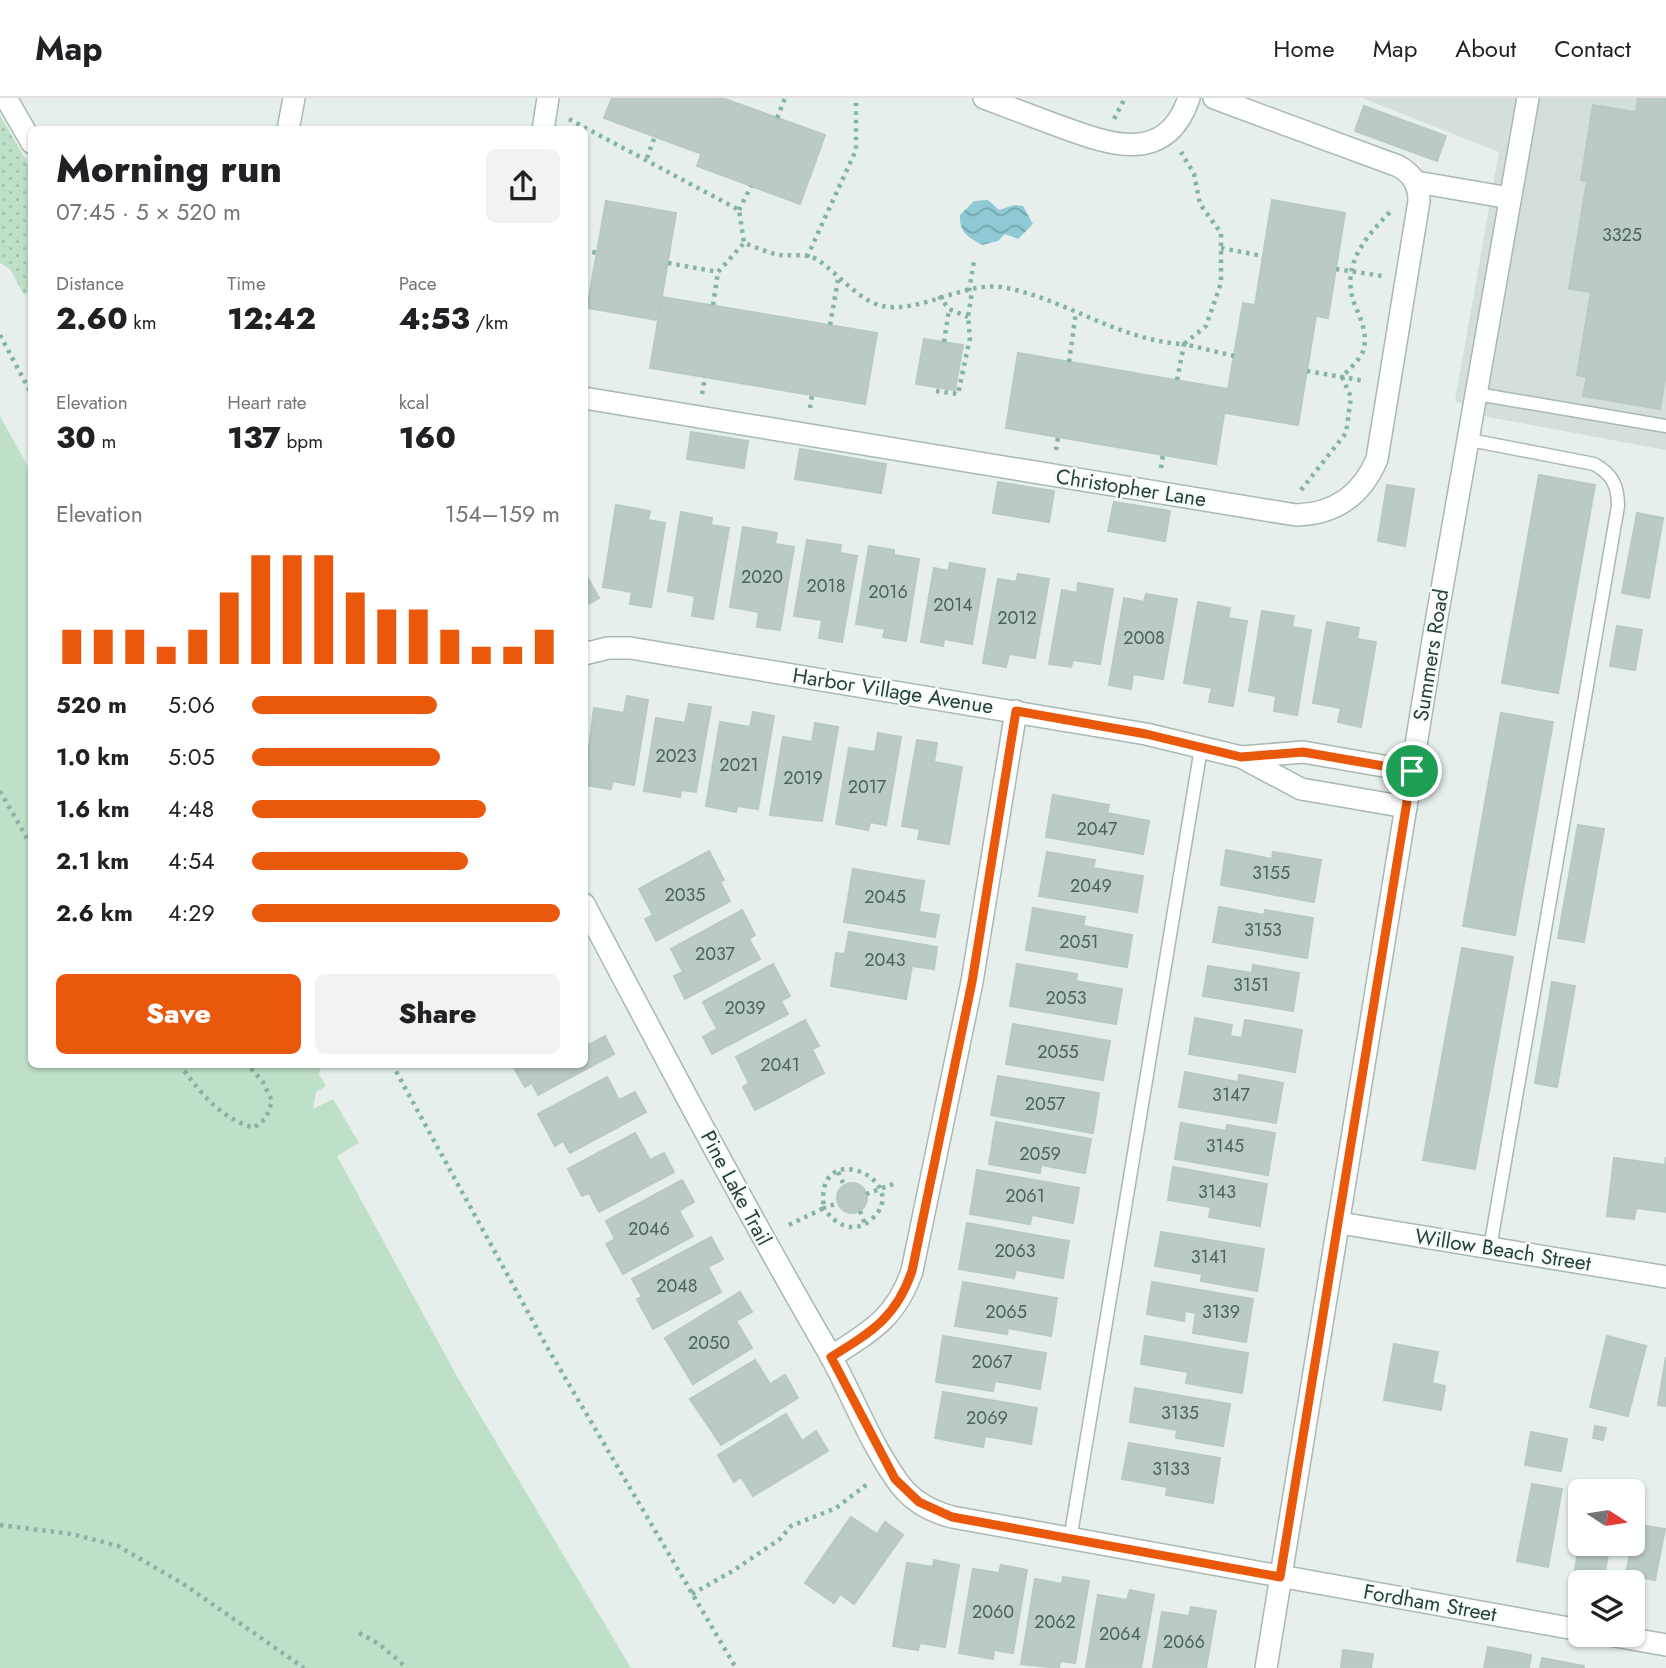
<!DOCTYPE html>
<meta charset="utf-8">
<style>
:root{--surface:#fff;--page:#f2f2f2;--text:#202124;--muted:#757577;--line:#e0e0e0;--accent:#ea580c}
body{margin:0;font-family:Jost,sans-serif;background:var(--page);color:var(--text);height:100vh;display:flex;flex-direction:column;font-size:26px;white-space:nowrap}
*{box-sizing:border-box;margin:0}
p{font-size:23px;color:var(--muted)}
.icon{flex:none;width:38px;height:38px;fill:none;stroke:currentColor;stroke-width:2;stroke-linecap:round;stroke-linejoin:round}
.map{position:relative;flex:1;overflow:hidden}
.sheet{position:absolute;left:28px;top:28px;width:560px;height:942px;display:flex;flex-direction:column;background:var(--surface);border-radius:10px;box-shadow:0 2px 5px #0004}
.sheet>*{flex:none}
.needle{width:46px;rotate:102deg}
.tools{position:absolute;left:1568px;top:1381px;display:grid;gap:14px}
.tools a{display:grid;place-items:center;width:77px;height:77px;border-radius:10px;background:var(--surface);box-shadow:0 2px 5px #0004;font-size:35px}
.pin{position:absolute;display:grid;place-items:center;width:60px;height:60px;color:#fff;margin:-30px;border:4px solid #fff;border-radius:50%;box-shadow:0 2px 7px #0007}
.round{display:grid;place-items:center;flex:none;width:74px;height:74px;border-radius:10px;background:var(--page)}
.overview{display:flex;align-items:center;justify-content:space-between;height:119px;padding:0 28px}
h1{font-size:38px;font-weight:800;line-height:52px}
.stats{display:grid;grid-template-columns:repeat(3,1fr);gap:10px;height:119px;padding:7px 28px}
.stats div{display:grid;align-content:center}
.stats b{font-size:30px;font-weight:800}
.stats small{font-size:19px;font-weight:400}
.stats p{font-size:19px}
.chart{height:196px;padding:14px 28px}
.chart p{display:flex;justify-content:space-between}
.chart svg{width:100%;height:126px;margin-top:7px;stroke:var(--accent);stroke-width:6}
.action{display:flex;gap:14px;margin-top:auto;padding:14px 28px}
.action a{flex:1;height:80px;border-radius:10px;background:var(--accent);color:#fff;font-size:28px;font-weight:800;line-height:80px;text-align:center}
.action a+a{background:var(--page);color:var(--text)}
ul{padding:0 28px;list-style:none;font-size:23px}
li{display:grid;grid-template-columns:112px 84px 1fr;align-items:center;height:52px}
li i{height:18px;border-radius:9px;background:var(--accent)}
header{display:flex;align-items:center;gap:42px;box-sizing:border-box;height:98px;padding:0 35px;background:var(--surface);border-bottom:2px solid var(--line)}
header strong{font-size:33px}
nav{display:flex;gap:38px;margin-inline-start:auto;font-size:24px}
.map>svg:first-child{display:block}
.built{fill:#d4dfda}
.grass{fill:#bfe0c8}
.park{fill:url(#park-dots)}
.water{fill:url(#water-waves)}
.building{fill:#bbcac4;stroke:#b8c9c2;stroke-width:2}
.lines{fill:none;stroke-linecap:round;stroke-linejoin:round}
.lane-casing{stroke:#a8b8b2;stroke-width:15}
.street-casing{stroke:#a8b8b2;stroke-width:24}
.path{stroke:#86b3a5;stroke-width:4.5;stroke-dasharray:3.5 5;stroke-linecap:butt}
.lane{stroke:#fff;stroke-width:12}
.street{stroke:#fff;stroke-width:21}
.route-casing{stroke:#fff;stroke-width:14}
.route{stroke:#ea580c;stroke-width:9}
.labels{text-anchor:middle;dominant-baseline:central;stroke-width:5;stroke-linejoin:round;paint-order:stroke}
.number-label{font-size:18px;fill:#4a645c}
.street-label{font-size:21px;fill:#24423a;stroke:#f7fbf9}
</style>
<header>
<strong>Map</strong>
<nav><a>Home</a><a>Map</a><a>About</a><a>Contact</a></nav>
</header>
<div class="map">
<svg width="1666" height="1570" viewBox="0 0 1666 1570">
<defs>
<pattern id="park-dots" width="8" height="8" patternUnits="userSpaceOnUse" patternTransform="scale(1.75)"><rect width="8" height="8" fill="#bfe0c8"/><path d="M2 2h.1M6 6h.1" fill="none" stroke="#a4c1ad" stroke-width="1.8" stroke-linecap="round"/></pattern>
<pattern id="water-waves" width="16" height="10" patternUnits="userSpaceOnUse" patternTransform="scale(1.75)"><rect width="16" height="10" fill="#8ec9d4"/><path d="M0 5q4-4 8 0t8 0" fill="none" stroke="#74a5ad"/></pattern>
</defs>
<rect width="100%" height="100%" fill="#e6efeb"/>
<polygon class="built" points="1362,0 1666,0 1666,352 1488,319 1455,303 1499,54"/>
<polygon class="grass" points="0,318 32,376 32,966 321,966 319,976 326,988 316,994 313,1011 333,1001 359,1045 337,1058 459,1282 631,1570 0,1570"/>
<polygon class="park" points="0,17 31,71 31,193 24,197 10,171 0,165"/>
<path class="water" d="M988 102 999 112 1015 107 1023 108 1033 126 1018 141 1005 136 998 143 982 147C968 139 959 134 960 117L974 103Z"/>
<g class="building">
<polygon points="612,0 722,0 702,56 604,20"/>
<polygon points="722,0 825,37 800,106 697,68"/>
<polygon points="1638,0 1666,0 1666,274 1660,311 1583,298 1587,279 1577,277 1591,194 1569,191 1587,83 1581,82 1593,7 1636,14"/>
<polygon points="1364,8 1446,38 1437,63 1355,33"/>
<polygon points="1272,102 1345,115 1328,220 1255,207"/>
<polygon points="606,103 676,115 658,222 587,210"/>
<polygon points="662,199 877,235 865,306 650,270"/>
<polygon points="1243,205 1316,218 1298,327 1224,315"/>
<polygon points="924,241 963,247 955,292 916,286"/>
<polygon points="1018,255 1228,291 1216,366 1006,330"/>
<polygon points="691,334 748,343 744,370 687,361"/>
<polygon points="800,351 886,366 881,395 795,381"/>
<polygon points="1539,377 1595,387 1558,595 1502,585"/>
<polygon points="998,384 1054,393 1049,424 993,415"/>
<polygon points="1387,387 1414,391 1405,448 1378,443"/>
<polygon points="1114,404 1170,413 1165,443 1108,433"/>
<polygon points="616,407 650,413 648,422 665,425 651,509 630,506 632,494 603,489"/>
<polygon points="681,414 712,420 711,427 729,430 713,521 692,518 695,498 668,493"/>
<polygon points="1637,415 1663,420 1649,500 1622,495"/>
<polygon points="743,429 777,435 775,446 794,449 780,532 757,529 759,514 730,509"/>
<polygon points="807,442 841,447 840,455 857,458 842,544 819,540 822,522 794,518"/>
<polygon points="869,448 894,452 894,457 919,461 906,543 883,539 885,531 856,526"/>
<polygon points="950,465 985,471 972,546 944,541 943,548 921,544 934,470 948,473"/>
<polygon points="584,473 599,500 584,508"/>
<polygon points="1018,476 1049,481 1035,560 1009,556 1006,569 983,565 998,481 1016,484"/>
<polygon points="1078,485 1113,491 1100,566 1073,562 1071,569 1049,566 1062,492 1077,495"/>
<polygon points="1146,496 1177,501 1163,581 1133,576 1131,591 1109,587 1124,500 1144,504"/>
<polygon points="1198,504 1230,510 1228,520 1247,523 1233,608 1209,604 1212,590 1184,585"/>
<polygon points="1262,513 1294,518 1292,529 1311,532 1297,617 1274,613 1276,598 1249,593"/>
<polygon points="1327,524 1359,530 1357,541 1376,544 1361,629 1338,624 1341,610 1313,605"/>
<polygon points="1617,528 1642,532 1635,572 1610,568"/>
<polygon points="627,598 648,602 634,687 612,683 611,691 584,687 594,610 624,615"/>
<polygon points="689,606 711,609 696,694 681,692 680,699 644,693 656,620 685,625"/>
<polygon points="753,614 774,618 758,711 737,708 736,714 706,708 720,624 750,629"/>
<polygon points="1501,615 1553,624 1515,837 1463,828"/>
<polygon points="815,625 838,629 822,723 770,717 783,639 812,644"/>
<polygon points="878,635 901,639 886,727 870,724 868,732 836,726 849,650 875,654"/>
<polygon points="917,642 937,645 934,664 962,669 949,746 918,741 920,731 902,728"/>
<polygon points="1053,697 1109,707 1107,715 1149,723 1143,756 1046,739"/>
<polygon points="1578,727 1604,731 1584,844 1558,840"/>
<polygon points="1226,752 1272,761 1273,754 1321,762 1314,804 1221,787"/>
<polygon points="709,753 724,782 720,784 730,803 656,843 645,821 653,817 639,791"/>
<polygon points="1047,754 1095,762 1093,770 1143,778 1137,814 1039,798"/>
<polygon points="853,771 924,783 919,814 939,817 935,839 844,824"/>
<polygon points="1219,809 1264,817 1265,812 1313,820 1307,860 1213,844"/>
<polygon points="1033,810 1085,819 1083,828 1132,837 1127,869 1026,852"/>
<polygon points="742,812 755,837 749,841 760,861 685,901 674,878 683,874 671,851"/>
<polygon points="849,834 937,849 934,871 912,868 906,901 831,888 836,855 845,856"/>
<polygon points="1462,850 1513,859 1475,1071 1423,1062"/>
<polygon points="773,866 790,898 781,903 788,916 712,956 703,939 717,931 703,904"/>
<polygon points="1017,866 1077,876 1076,883 1122,891 1116,926 1010,908"/>
<polygon points="1253,867 1299,875 1293,913 1203,898 1208,868 1252,875"/>
<polygon points="1552,884 1575,888 1557,989 1535,985"/>
<polygon points="1195,920 1232,927 1230,938 1242,940 1245,922 1302,932 1295,974 1189,956"/>
<polygon points="805,922 819,948 812,951 824,975 755,1012 743,989 749,985 736,959"/>
<polygon points="1013,926 1110,943 1103,982 1006,966"/>
<polygon points="584,938 589,947 605,938 614,956 538,997 532,985 525,989 512,966 584,966"/>
<polygon points="1185,974 1238,984 1239,977 1283,985 1276,1025 1179,1009"/>
<polygon points="998,978 1099,995 1093,1035 991,1017"/>
<polygon points="607,979 619,1002 635,994 646,1014 570,1055 563,1043 555,1048 538,1016"/>
<polygon points="996,1024 1091,1041 1085,1075 1041,1067 1040,1075 989,1066"/>
<polygon points="1181,1025 1226,1033 1227,1027 1275,1035 1268,1077 1175,1061"/>
<polygon points="635,1035 650,1062 664,1055 674,1074 599,1114 589,1095 582,1098 568,1071"/>
<polygon points="1666,1059 1666,1114 1636,1110 1634,1121 1607,1118 1614,1060 1665,1067"/>
<polygon points="1173,1069 1267,1086 1260,1128 1209,1119 1211,1109 1168,1102"/>
<polygon points="977,1072 1079,1090 1073,1125 1032,1117 1030,1126 970,1116"/>
<polygon points="682,1082 694,1104 679,1113 693,1138 623,1176 606,1146 615,1141 606,1123"/>
<circle cx="852" cy="1100" r="15"/>
<polygon points="967,1125 1069,1143 1063,1180 1016,1172 1014,1180 959,1171"/>
<polygon points="1161,1134 1264,1151 1257,1193 1201,1183 1202,1176 1155,1168"/>
<polygon points="711,1139 723,1161 708,1169 721,1194 653,1231 637,1201 642,1199 632,1181"/>
<polygon points="963,1184 1057,1200 1051,1238 1008,1230 1007,1236 955,1228"/>
<polygon points="1152,1184 1253,1201 1246,1244 1193,1235 1196,1215 1185,1213 1184,1223 1147,1216"/>
<polygon points="740,1194 752,1214 736,1223 752,1250 693,1286 665,1240"/>
<polygon points="943,1238 1046,1255 1040,1291 995,1283 993,1293 936,1284"/>
<polygon points="1145,1238 1248,1255 1242,1295 1186,1285 1188,1274 1141,1266"/>
<polygon points="1607,1238 1646,1248 1628,1318 1590,1309"/>
<polygon points="1394,1246 1438,1254 1432,1285 1445,1288 1441,1312 1384,1302"/>
<polygon points="1666,1259 1666,1308 1658,1307"/>
<polygon points="755,1262 770,1286 785,1277 798,1300 721,1347 690,1301"/>
<polygon points="1135,1290 1230,1306 1223,1348 1176,1340 1177,1332 1130,1324"/>
<polygon points="943,1294 1037,1310 1031,1346 985,1338 983,1349 935,1340"/>
<polygon points="786,1316 802,1343 816,1333 828,1353 753,1398 741,1379 734,1384 718,1357"/>
<polygon points="1595,1328 1606,1330 1603,1342 1593,1340"/>
<polygon points="1531,1334 1567,1341 1561,1373 1525,1367"/>
<polygon points="1129,1345 1220,1360 1213,1405 1166,1397 1167,1389 1122,1381"/>
<polygon points="1532,1386 1562,1391 1548,1469 1517,1463"/>
<polygon points="851,1419 877,1436 885,1424 903,1437 854,1506 840,1496 834,1505 805,1485"/>
<polygon points="1635,1426 1665,1431 1655,1482 1626,1477"/>
<polygon points="1580,1441 1580,1446 1610,1446 1604,1478 1575,1472"/>
<polygon points="934,1462 959,1467 945,1549 920,1545 918,1552 893,1548 907,1465 933,1469"/>
<polygon points="1001,1467 1027,1472 1013,1555 994,1552 993,1561 959,1555 973,1471 999,1475"/>
<polygon points="1063,1479 1089,1483 1075,1565 1060,1563 1059,1570 1021,1566 1035,1481 1062,1486"/>
<polygon points="1130,1492 1154,1497 1141,1570 1086,1570 1098,1497 1127,1502"/>
<polygon points="1191,1509 1216,1513 1206,1570 1153,1570 1162,1514 1189,1518"/>
<polygon points="1488,1549 1531,1557 1529,1570 1484,1570"/>
<polygon points="1343,1552 1373,1556 1371,1570 1341,1570"/>
<polygon points="1542,1560 1584,1568 1584,1570 1540,1570"/>
</g>
<g class="lines">
<g class="lane-casing">
<g id="lane">
<polyline points="1477,296 1666,328"/>
<path d="M1470 342 1594 366C1612 376 1618 387 1618 408L1490 1150"/>
<polyline points="1070,1442 1201,650"/>
</g>
</g>
<g class="street-casing">
<g id="street">
<polyline points="6,0 32,45"/>
<path d="M984 0C1008 9 1032 18 1056 27 1106 45 1165 70 1189 0"/>
<polyline points="288,32 294,0"/>
<polyline points="543,32 548,0"/>
<polyline points="1416,84 1510,100"/>
<path d="M584 300 1296 417C1335 416 1362 397 1377 361L1419 103C1419 87 1413 76 1398 68L1214 0"/>
<polyline points="584,556 608,550 630,550 1146,636 1241,659 1301,691 1406,709"/>
<polyline points="1241,659 1303,654 1412,673"/>
<path d="M584 806C664 957 743 1107 829 1255 852 1296 869 1343 896 1381 909 1401 929 1413 952 1419L1580 1532"/>
<polyline points="1340,1125 1666,1179"/>
<path d="M831 1259C871 1233 896 1220 912 1173L972 884 1016 613"/>
<polyline points="1604,1536 1666,1547"/>
<polyline points="1266,1570 1434,536 1528,0"/>
</g>
</g>
<g class="path">
<polyline points="777,20 785,0"/>
<path d="M569 21 739 112 744 145C756 149 768 155 780 157 790 158 802 156 812 159 830 166 856 202 882 208 922 216 966 181 1007 190 1069 203 1120 243 1184 246L1206 228 1221 185V135L1200 106 1194 76 1181 54"/>
<polyline points="1114,21 1125,0"/>
<polyline points="647,60 655,38"/>
<polyline points="739,112 751,88"/>
<polyline points="1221,150 1263,158"/>
<polyline points="584,152 597,155"/>
<polyline points="807,159 856,52 856,0"/>
<polyline points="668,165 718,174 744,145"/>
<polyline points="1336,171 1382,178"/>
<polyline points="969,193 974,163"/>
<polyline points="939,198 949,211 968,219"/>
<polyline points="713,207 718,174"/>
<polyline points="830,227 838,182"/>
<polyline points="0,237 32,297"/>
<polyline points="944,244 949,211"/>
<polyline points="1069,264 1076,214"/>
<polyline points="1307,273 1365,283"/>
<polyline points="1177,282 1184,246 1234,258"/>
<polyline points="936,293 958,296 970,240 968,219 972,193"/>
<polyline points="702,296 705,279"/>
<polyline points="810,310 812,297"/>
<polyline points="1056,352 1058,339"/>
<polyline points="1161,370 1163,357"/>
<path d="M1301 392 1346 335 1351 299 1342 279C1348 272 1360 262 1363 253 1368 239 1362 223 1356 210 1339 170 1363 142 1390 114"/>
<polyline points="0,693 32,749"/>
<path d="M179 966C201 995 218 1019 254 1030L266 1020 272 1003 263 984 247 966"/>
<polyline points="392,966 547,1249 736,1570"/>
<polyline points="838,1074 844,1087"/>
<polyline points="866,1096 896,1085"/>
<polyline points="860,1113 865,1126"/>
<path d="M789 1127 824 1110C813 1038 913 1081 873 1120 856 1137 835 1128 824 1110L838 1105"/>
<polyline points="0,1427 72,1436 118,1448 185,1487 304,1570"/>
<polyline points="692,1496 731,1474 780,1441 791,1428 836,1410 870,1384"/>
<polyline points="359,1535 379,1546 407,1570"/>
</g>
<use href="#lane" class="lane"/>
<use href="#street" class="street"/>
</g>
<g class="lines">
<g class="route-casing">
<path id="route" d="M1016 613 1146 636 1241 659 1303 654 1412 673 1280 1479 952 1419 919 1404 895 1381 831 1259C871 1234 896 1220 912 1173L972 884Z"/>
</g>
<use href="#route" class="route"/>
</g>
<g class="labels">
<g class="number-label">
<text x="1622" y="137">3325</text>
<text x="762" y="479">2020</text>
<text x="826" y="488">2018</text>
<text x="888" y="494">2016</text>
<text x="953" y="507">2014</text>
<text x="1017" y="520">2012</text>
<text x="1144" y="540">2008</text>
<text x="676" y="658">2023</text>
<text x="739" y="667">2021</text>
<text x="803" y="680">2019</text>
<text x="867" y="689">2017</text>
<text x="1097" y="731">2047</text>
<text x="1271" y="775">3155</text>
<text x="1091" y="788">2049</text>
<text x="685" y="797">2035</text>
<text x="885" y="799">2045</text>
<text x="1263" y="832">3153</text>
<text x="1079" y="844">2051</text>
<text x="715" y="856">2037</text>
<text x="885" y="862">2043</text>
<text x="1251" y="887">3151</text>
<text x="1066" y="900">2053</text>
<text x="745" y="910">2039</text>
<text x="1058" y="954">2055</text>
<text x="780" y="967">2041</text>
<text x="1231" y="997">3147</text>
<text x="1045" y="1006">2057</text>
<text x="1225" y="1048">3145</text>
<text x="1040" y="1056">2059</text>
<text x="1217" y="1094">3143</text>
<text x="1025" y="1098">2061</text>
<text x="649" y="1131">2046</text>
<text x="1015" y="1153">2063</text>
<text x="1209" y="1159">3141</text>
<text x="677" y="1188">2048</text>
<text x="1006" y="1214">2065</text>
<text x="1221" y="1214">3139</text>
<text x="709" y="1245">2050</text>
<text x="992" y="1264">2067</text>
<text x="1180" y="1315">3135</text>
<text x="987" y="1320">2069</text>
<text x="1171" y="1371">3133</text>
<text x="993" y="1514">2060</text>
<text x="1055" y="1524">2062</text>
<text x="1120" y="1536">2064</text>
<text x="1184" y="1544">2066</text>
</g>
<g class="street-label">
<text transform="translate(1131 390) rotate(9)">Christopher Lane</text>
<text transform="translate(1431 557) rotate(-81)">Summers Road</text>
<text transform="translate(893 593) rotate(9)">Harbor Village Avenue</text>
<text transform="translate(736 1090) rotate(62)">Pine Lake Trail</text>
<text transform="translate(1503 1152) rotate(9)">Willow Beach Street</text>
<text transform="translate(1430 1505) rotate(10)">Fordham Street</text>
</g>
</g>
</svg>
<div class="tools">
<a><svg class="needle" viewBox="-14 -14 28 28"><path d="M0-13l5 13h-10z" fill="#e53935"/><path d="M0 13l5-13h-10z" fill="#757577"/></svg></a>
<a><svg class="icon" aria-label="layers" viewBox="0 0 24 24"><path d="M12 4l9 5-9 5-9-5zM3 14l9 5 9-5"/></svg></a>
</div>
<div class="pin" style="left:1412px;top:673px;background:#1e9e55"><svg class="icon" aria-label="arrive" viewBox="0 0 24 24"><path d="M6 21V4h12l-3 4 3 4H6"/></svg></div>
<section class="sheet">
<div class="overview"><div><h1>Morning run</h1><p>07:45 · 5 × 520 m</p></div><a class="round"><svg class="icon" aria-label="share" viewBox="0 0 24 24"><path d="M12 15V3M7 8l5-5 5 5M5 13v7h14v-7"/></svg></a></div>
<div class="stats">
<div><p>Distance</p><b>2.60<small> km</small></b></div>
<div><p>Time</p><b>12:42</b></div>
<div><p>Pace</p><b>4:53<small> /km</small></b></div>
</div>
<div class="stats">
<div><p>Elevation</p><b>30<small> m</small></b></div>
<div><p>Heart rate</p><b>137<small> bpm</small></b></div>
<div><p>kcal</p><b>160</b></div>
</div>
<div class="chart"><p><span>Elevation</span>154–159 m</p>
<svg viewBox="0 0 160 44" preserveAspectRatio="none"><path d="M5 44V32M15 44V32M25 44V32M35 44V38M45 44V32M55 44V19M65 44V6M75 44V6M85 44V6M95 44V19M105 44V25M115 44V25M125 44V32M135 44V38M145 44V38M155 44V32"/></svg>
</div>
<ul>
<li><b>520 m</b>5:06<i style="width:60%"></i></li>
<li><b>1.0 km</b>5:05<i style="width:61%"></i></li>
<li><b>1.6 km</b>4:48<i style="width:76%"></i></li>
<li><b>2.1 km</b>4:54<i style="width:70%"></i></li>
<li><b>2.6 km</b>4:29<i style="width:100%"></i></li>
</ul>
<div class="action"><a>Save</a><a>Share</a></div>
</section>
</div>
